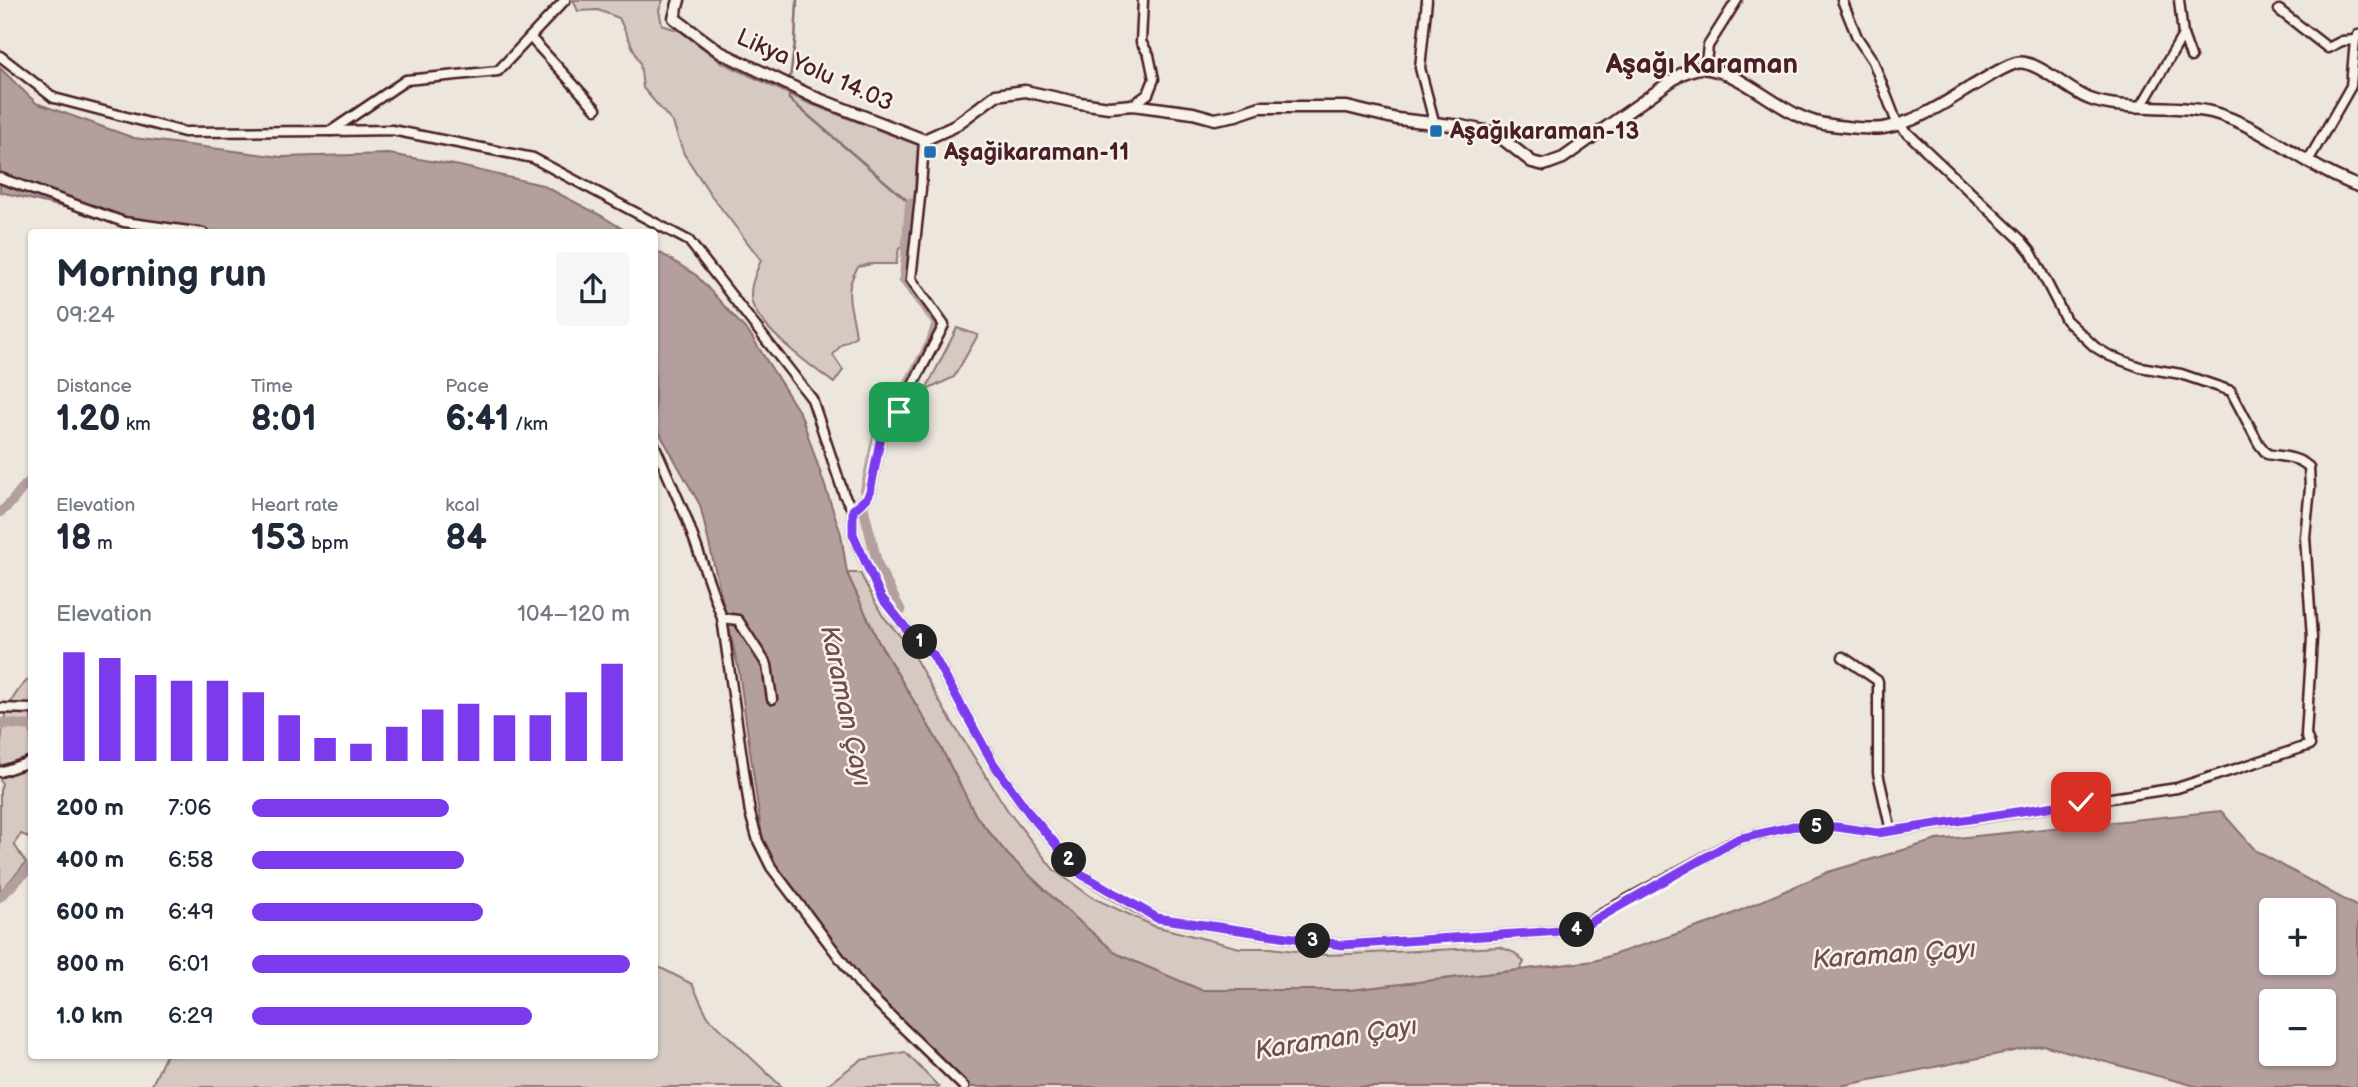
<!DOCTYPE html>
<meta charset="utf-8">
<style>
:root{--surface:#fff;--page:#f6f6f7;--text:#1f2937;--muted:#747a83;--accent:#7c3aed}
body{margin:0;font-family:"Balsamiq Sans",sans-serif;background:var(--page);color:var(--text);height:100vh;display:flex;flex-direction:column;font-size:26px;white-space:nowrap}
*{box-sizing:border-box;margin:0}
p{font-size:23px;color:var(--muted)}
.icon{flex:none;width:38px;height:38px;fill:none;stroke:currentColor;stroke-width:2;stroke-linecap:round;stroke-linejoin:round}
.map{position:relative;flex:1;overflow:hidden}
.details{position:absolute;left:28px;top:229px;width:630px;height:830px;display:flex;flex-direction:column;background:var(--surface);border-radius:7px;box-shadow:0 2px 5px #0004}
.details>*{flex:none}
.controls{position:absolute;left:2259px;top:898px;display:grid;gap:14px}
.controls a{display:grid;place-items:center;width:77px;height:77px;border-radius:7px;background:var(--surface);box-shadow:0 2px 5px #0004;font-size:35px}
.pin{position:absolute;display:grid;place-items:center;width:60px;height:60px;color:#fff;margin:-30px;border-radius:14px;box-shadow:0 4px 10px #0006}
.km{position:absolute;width:35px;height:35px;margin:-18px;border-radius:50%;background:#222;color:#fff;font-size:19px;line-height:35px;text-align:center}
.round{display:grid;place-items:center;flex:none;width:74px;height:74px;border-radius:7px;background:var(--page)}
.head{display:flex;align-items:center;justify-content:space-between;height:119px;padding:0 28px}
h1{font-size:38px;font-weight:800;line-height:52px}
.figures{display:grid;grid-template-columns:repeat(3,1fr);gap:10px;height:119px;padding:7px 28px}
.figures div{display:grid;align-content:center}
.figures b{font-size:35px;font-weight:800}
.figures small{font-size:19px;font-weight:400}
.figures p{font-size:19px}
.chart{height:196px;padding:14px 28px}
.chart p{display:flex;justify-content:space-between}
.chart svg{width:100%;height:126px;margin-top:7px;stroke:var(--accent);stroke-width:6}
ul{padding:0 28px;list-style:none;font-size:23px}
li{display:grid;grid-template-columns:112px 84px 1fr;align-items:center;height:52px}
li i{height:18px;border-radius:9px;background:var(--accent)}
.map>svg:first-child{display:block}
.green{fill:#d5c9c2;stroke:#907476;stroke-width:2}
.water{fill:#b39f9d;stroke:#896c6f;stroke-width:2;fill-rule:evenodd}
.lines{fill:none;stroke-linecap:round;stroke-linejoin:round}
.stream{stroke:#896c6f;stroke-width:2.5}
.canal{stroke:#b39f9d;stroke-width:10}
.minor-casing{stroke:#4a1f2b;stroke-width:13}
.tertiary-casing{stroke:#4a1f2b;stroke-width:15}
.minor{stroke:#f7f3e8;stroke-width:8}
.tertiary{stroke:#f7f3e8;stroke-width:10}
.route-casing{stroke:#fff;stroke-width:14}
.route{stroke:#7c3aed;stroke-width:9}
.poi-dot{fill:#1f6fb2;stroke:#f7f3e8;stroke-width:2.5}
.labels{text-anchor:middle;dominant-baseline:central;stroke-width:5;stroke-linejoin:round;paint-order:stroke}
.street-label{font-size:24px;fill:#4a1f2b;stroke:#f7f3e8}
.poi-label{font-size:24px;font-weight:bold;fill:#4a1f2b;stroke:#f7f3e8;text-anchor:start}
.water-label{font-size:26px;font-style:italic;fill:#6f4c53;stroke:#f7f3e8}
.quarter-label{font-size:28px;font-weight:bold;fill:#4a1f2b;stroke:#f7f3e8}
</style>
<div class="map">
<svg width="2358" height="1087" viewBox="0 0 2358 1087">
<rect width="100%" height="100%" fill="#ece6dd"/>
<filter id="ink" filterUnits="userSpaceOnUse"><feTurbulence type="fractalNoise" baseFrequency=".0143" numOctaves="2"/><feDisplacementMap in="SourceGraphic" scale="14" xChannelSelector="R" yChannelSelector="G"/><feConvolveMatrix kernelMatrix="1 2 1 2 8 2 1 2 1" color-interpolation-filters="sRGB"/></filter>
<g filter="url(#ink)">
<g class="green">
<path d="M573 0H663L659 10 662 25 680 31 721 62 808 103 918 145 911 246 899 248 896 264H871L858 267C841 294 853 307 856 336L841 345 833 355 843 370 834 383C811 366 760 329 752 303 748 288 756 273 761 260L711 195 684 154 673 123 643 88 640 63 619 18 598 10 578 11Z"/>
<polygon points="957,328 978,335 954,377 925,391"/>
<polygon points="847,573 860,573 882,615 907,644 945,711 1008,811 1054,870 1093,898 1154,926 1240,948 1271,948 1327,955 1500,947 1515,953 1524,962 1520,970 1351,990 1201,990 1117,954 1065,909 1008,855 976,816 937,740 878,641"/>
<path d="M31 677V838L21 834 14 844 26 863 0 892V790L2 784 0 780C0 738 0 703 31 677Z"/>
<polygon points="655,965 692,984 708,1017 782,1087 151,1087 166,1055 654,1055"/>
<polygon points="905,1052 939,1087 824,1087 861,1060"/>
</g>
<g class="water">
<polygon points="0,68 36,103 134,138 281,157 389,154 460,166 542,185 602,216 629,233 190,233 146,227 0,192"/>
<path d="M654 249 696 275 750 334 801 415 841 534 847 573 878 641 937 740 976 816 1008 855 1065 909 1117 954 1201 990H1351L1594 961 1716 921 1828 872 1937 840 2221 811 2256 851 2358 907V1087H2199L2043 1045 1836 1087H966L954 1080 816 937 763 844 739 671 700 505 655 425ZM2272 910H2324V962H2272ZM2272 1001H2324V1054H2272Z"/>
</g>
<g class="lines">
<g class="stream">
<polyline points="790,78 795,42 797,0"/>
<polyline points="789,94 789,99 910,203"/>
</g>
<g class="canal">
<polyline points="865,490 878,431 900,399 930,344 937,323 904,280 910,203"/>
<polyline points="863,506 878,566 901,611"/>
<path d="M0 512C16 502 18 488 32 480"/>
<polyline points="0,723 32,726"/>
<polyline points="0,897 32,866"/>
</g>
<g class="minor-casing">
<g id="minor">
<polyline points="1427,0 1420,68 1435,125"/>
<polyline points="2279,10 2328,48 2342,41 2355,40"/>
<polyline points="2183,35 2191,57"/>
<polyline points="530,37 596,109"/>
<polyline points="0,56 54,98 184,132 331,131 406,80 498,71 565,0"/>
<polyline points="1705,69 1708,46 1737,0"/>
<polyline points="1133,105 1148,94 1154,79 1149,55 1141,42 1143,0"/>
<polyline points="2142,105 2183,35 2179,0"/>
<polyline points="331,131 392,130 533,158 689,241 812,399 844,495 853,510"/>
<path d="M924 140 921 189 911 279 944 325 899 412 882 431 870 492 867 498 853 510V534L881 597 909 632 933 655 993 763 1029 813 1081 874 1134 906 1157 918 1342 945 1577 930 1608 910 1738 839 1794 826 1837 827 1878 833 2177 788 2310 745 2306 735 2312 638 2305 537 2310 488 2309 467C2297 456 2281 457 2267 454L2259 444 2231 391 2181 374 2140 367 2110 356 2095 347 2066 320 2031 252 2021 240 1897 123 1873 61 1857 37 1842 0"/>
<polyline points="2308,161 2351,86 2355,40 2358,35"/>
<polyline points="0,178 124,222 203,233"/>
<polyline points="654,444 686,517 722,618 750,813 758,841 771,867 864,990 964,1087"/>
<polyline points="722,618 738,620 767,665 772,699"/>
<polyline points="1843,657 1878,681 1878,773 1891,831"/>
<polyline points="0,708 32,709"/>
<polyline points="0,772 32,761"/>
</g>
</g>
<g class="tertiary-casing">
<path id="tertiary" d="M679 0 674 18 720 52 816 98 924 140 953 127 996 95 1025 91 1080 103 1109 107 1133 105 1193 113 1215 119 1236 115 1260 107H1347L1397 119 1461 126 1495 133 1532 162 1544 165 1563 158 1681 74C1687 72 1695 68 1701 68 1748 71 1781 120 1831 125 1847 127 1867 130 1883 128 1915 123 1943 104 1969 88 1984 80 2000 68 2016 63 2036 58 2069 92 2090 99 2123 112 2174 103 2211 112 2264 126 2307 168 2358 186"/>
</g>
<use href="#minor" class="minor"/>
<use href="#tertiary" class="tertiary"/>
</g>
</g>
<g class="lines" filter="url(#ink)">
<g class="route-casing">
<polyline id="route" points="899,412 882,431 870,492 867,498 853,510 853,534 881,597 909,632 933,655 993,763 1029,813 1081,874 1157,918 1342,945 1577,930 1738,839 1794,826 1837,827 1878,833 2081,802"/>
</g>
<use href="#route" class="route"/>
</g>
<g class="poi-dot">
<rect x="1429" y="124" width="14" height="14" rx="3.5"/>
<rect x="923" y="145" width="14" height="14" rx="3.5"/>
</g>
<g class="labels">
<g class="street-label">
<text transform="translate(815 70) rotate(24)">Likya Yolu 14.03</text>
</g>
<g class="poi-label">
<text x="1450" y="131">Aşağıkaraman-13</text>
<text x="944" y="152">Aşağikaraman-11</text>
</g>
<g class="water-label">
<text transform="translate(845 706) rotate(78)">Karaman Çayı</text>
<text transform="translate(1894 955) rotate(-4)">Karaman Çayı</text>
<text transform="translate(1336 1039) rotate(-9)">Karaman Çayı</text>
</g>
<g class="quarter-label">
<text x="1702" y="64">Aşağı Karaman</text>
</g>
</g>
</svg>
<div class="controls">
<a>+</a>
<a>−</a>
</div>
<div class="pin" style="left:899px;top:412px;background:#1e9e55"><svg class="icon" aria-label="arrive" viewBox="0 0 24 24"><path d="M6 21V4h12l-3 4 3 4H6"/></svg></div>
<div class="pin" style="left:2081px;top:802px;background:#d93025"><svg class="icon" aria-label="check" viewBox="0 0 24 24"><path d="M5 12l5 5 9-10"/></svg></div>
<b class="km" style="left:920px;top:642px">1</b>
<b class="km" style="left:1069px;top:860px">2</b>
<b class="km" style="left:1313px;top:941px">3</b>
<b class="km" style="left:1577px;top:930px">4</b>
<b class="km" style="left:1817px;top:827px">5</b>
<section class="details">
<div class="head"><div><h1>Morning run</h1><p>09:24</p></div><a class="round"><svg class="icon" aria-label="share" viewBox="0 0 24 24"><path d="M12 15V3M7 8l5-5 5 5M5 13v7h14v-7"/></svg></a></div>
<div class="figures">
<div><p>Distance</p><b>1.20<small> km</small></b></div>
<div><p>Time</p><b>8:01</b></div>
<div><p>Pace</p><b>6:41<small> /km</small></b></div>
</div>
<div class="figures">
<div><p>Elevation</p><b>18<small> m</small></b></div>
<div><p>Heart rate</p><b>153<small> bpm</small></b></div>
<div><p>kcal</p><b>84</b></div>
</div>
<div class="chart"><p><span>Elevation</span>104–120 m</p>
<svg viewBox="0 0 160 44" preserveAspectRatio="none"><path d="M5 44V6M15 44V8M25 44V14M35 44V16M45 44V16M55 44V20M65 44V28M75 44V36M85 44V38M95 44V32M105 44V26M115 44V24M125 44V28M135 44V28M145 44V20M155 44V10"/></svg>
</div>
<ul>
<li><b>200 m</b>7:06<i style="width:52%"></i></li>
<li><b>400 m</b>6:58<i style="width:56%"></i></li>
<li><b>600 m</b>6:49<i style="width:61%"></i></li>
<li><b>800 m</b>6:01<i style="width:100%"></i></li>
<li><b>1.0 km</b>6:29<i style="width:74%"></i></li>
</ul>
</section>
</div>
